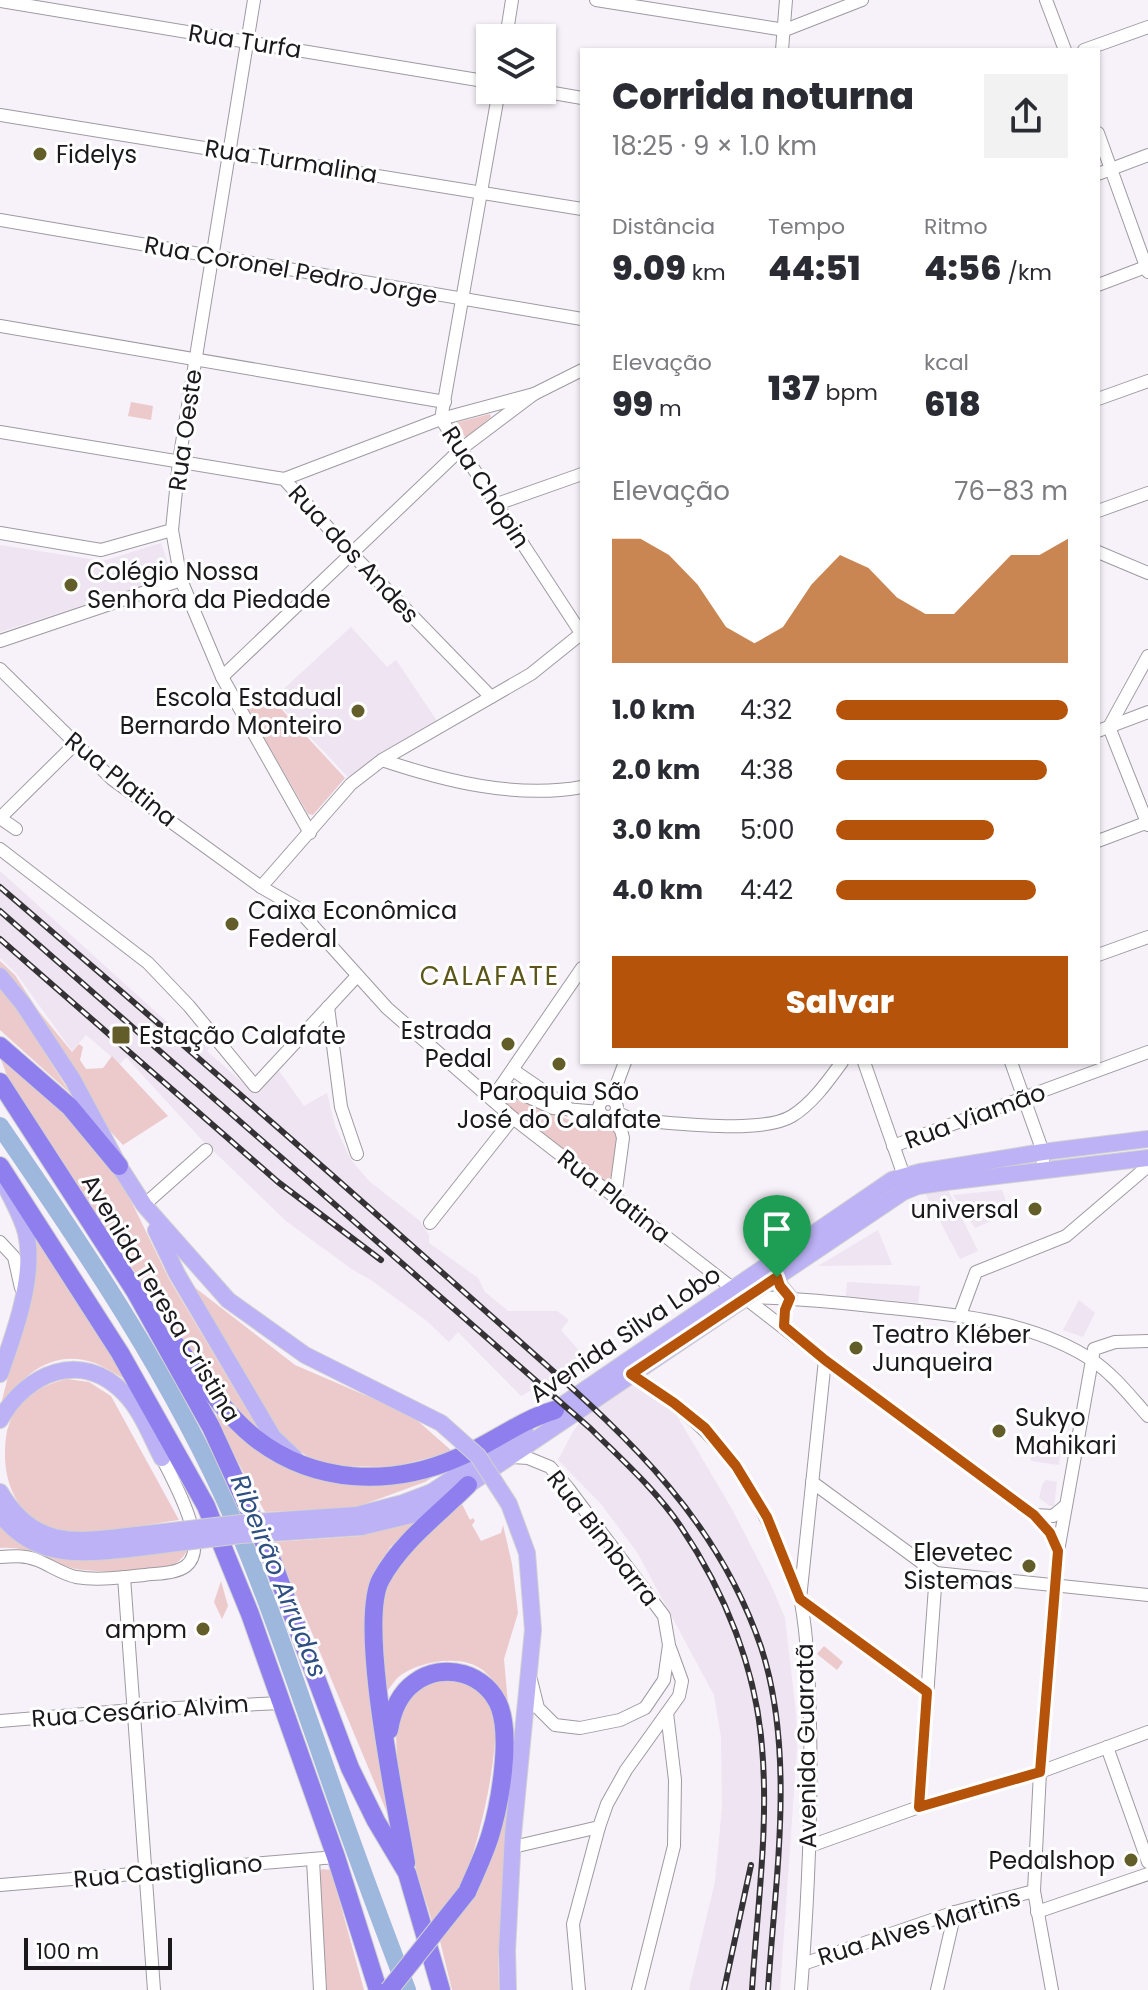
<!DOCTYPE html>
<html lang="pt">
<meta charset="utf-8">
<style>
:root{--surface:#fff;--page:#f2f2f3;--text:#2b2b33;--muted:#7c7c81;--accent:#b45309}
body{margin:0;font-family:Poppins,sans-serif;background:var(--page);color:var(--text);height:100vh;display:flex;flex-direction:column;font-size:30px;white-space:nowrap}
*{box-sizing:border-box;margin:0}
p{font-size:26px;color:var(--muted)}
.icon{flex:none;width:44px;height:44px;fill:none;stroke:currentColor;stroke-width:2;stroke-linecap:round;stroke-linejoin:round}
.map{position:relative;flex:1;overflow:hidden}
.drawer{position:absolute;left:580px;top:48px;width:520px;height:1016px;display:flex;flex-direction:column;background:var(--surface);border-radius:0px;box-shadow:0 2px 6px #0004}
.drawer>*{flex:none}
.tools{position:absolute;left:476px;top:24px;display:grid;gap:16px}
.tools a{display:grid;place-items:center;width:80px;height:80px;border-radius:0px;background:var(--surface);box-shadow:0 2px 6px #0004;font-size:40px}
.scale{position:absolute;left:24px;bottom:20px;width:148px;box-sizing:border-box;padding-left:8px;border:4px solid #1b191c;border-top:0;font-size:22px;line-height:28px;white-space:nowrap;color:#1b191c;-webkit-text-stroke:6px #fff;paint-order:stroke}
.pin{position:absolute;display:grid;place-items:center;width:68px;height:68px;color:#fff;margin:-82px -34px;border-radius:50% 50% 50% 0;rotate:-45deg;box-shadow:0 0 8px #0007}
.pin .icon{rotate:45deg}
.round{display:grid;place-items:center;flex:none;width:84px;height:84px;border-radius:0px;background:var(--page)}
.summary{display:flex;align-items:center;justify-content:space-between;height:136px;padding:0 32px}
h1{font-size:36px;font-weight:800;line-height:60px}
.metrics{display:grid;grid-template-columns:repeat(3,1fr);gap:12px;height:136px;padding:8px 32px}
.metrics div{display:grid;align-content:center}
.metrics b{font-size:34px;font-weight:800}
.metrics small{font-size:22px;font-weight:400}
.metrics p{font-size:22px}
.chart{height:224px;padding:16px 32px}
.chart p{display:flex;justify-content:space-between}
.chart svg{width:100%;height:144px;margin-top:8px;fill:var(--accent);opacity:.7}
.button{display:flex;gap:16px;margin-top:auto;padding:16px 32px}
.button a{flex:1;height:92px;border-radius:0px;background:var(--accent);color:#fff;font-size:32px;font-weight:800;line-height:92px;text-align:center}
ul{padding:0 32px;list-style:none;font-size:26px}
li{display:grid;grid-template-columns:128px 96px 1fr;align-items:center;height:60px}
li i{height:20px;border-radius:10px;background:var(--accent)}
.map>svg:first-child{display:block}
.built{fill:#eee4f2}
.green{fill:#eccacb}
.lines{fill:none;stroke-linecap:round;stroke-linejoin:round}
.river{stroke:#9db7dd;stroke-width:18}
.minor-casing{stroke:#9f9aa1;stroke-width:14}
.major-casing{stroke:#d1d1d2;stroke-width:18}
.highway-casing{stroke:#d1d1d2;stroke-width:20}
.minor{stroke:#fff;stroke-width:12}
.major{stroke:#bcb2f5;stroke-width:16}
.highway{stroke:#8f7fee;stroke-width:18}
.rail-casing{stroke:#353236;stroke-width:6}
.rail{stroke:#fff;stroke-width:3;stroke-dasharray:9;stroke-linecap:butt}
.major-bridge-casing{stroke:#d1d1d2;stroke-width:18;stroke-linecap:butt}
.highway-bridge-casing{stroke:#d1d1d2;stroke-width:20;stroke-linecap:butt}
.major-bridge{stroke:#bcb2f5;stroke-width:16}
.highway-bridge{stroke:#8f7fee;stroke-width:18}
.route-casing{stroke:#fff;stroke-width:16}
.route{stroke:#b45309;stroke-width:10}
.poi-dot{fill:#635d2a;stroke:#fff;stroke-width:3}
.labels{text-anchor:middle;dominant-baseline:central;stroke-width:6;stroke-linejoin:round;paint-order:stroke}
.street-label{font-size:24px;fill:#1b191c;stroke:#fff}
.poi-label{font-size:24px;fill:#1b191c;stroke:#fff;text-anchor:start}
.neighbourhood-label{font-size:26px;letter-spacing:2px;fill:#5c561a;stroke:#fff}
.water-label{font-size:26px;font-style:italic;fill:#2f5082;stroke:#fff}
</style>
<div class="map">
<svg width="1148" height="1990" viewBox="0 0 1148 1990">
<rect width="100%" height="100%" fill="#f7f1f9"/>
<g class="built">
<polygon points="161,543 171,573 169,577 0,632 0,545 103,561"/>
<polygon points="351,627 387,667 396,660 437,721 348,777 276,701 276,696"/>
<polygon points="0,871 188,1041 195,1035 210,1047 207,1051 252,1091 279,1071 304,1106 327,1093 335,1126 351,1160 369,1181 420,1221 429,1235 429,1243 478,1278 485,1292 508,1311 557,1311 569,1320 561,1330 587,1360 521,1396 458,1332 449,1342 427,1321 371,1280 353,1270 286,1221 200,1138 126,1057 120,1064 86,1035 72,1051 16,973 0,958"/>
<polygon points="948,1190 978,1251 960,1259 925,1193"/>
<polygon points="1002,1190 1010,1213 975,1228 953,1195"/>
<polygon points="878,1230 892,1265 818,1266"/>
<polygon points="847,1282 920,1286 918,1303 846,1296"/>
<polygon points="1079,1300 1095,1313 1083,1337 1063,1330"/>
<polygon points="625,1381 670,1404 733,1511 771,1585 785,1618 796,1713 797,1748 780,1990 689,1990 715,1882 722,1807 721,1737 714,1695 637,1552 601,1504 558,1460 574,1430 598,1400"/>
<polygon points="1028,1444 1061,1449 1059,1465 1031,1461"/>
<polygon points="1046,1480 1057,1482 1054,1506 1050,1506 1039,1498 1042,1485"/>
</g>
<g class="green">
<polygon points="131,402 153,406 151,420 128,416"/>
<polygon points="490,414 491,417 466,438 455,423"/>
<polygon points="273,700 345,778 313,815 308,814 248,710 250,707"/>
<path d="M0 961 15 975 37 1009 72 1052 79 1044 83 1047 80 1060 86 1069 103 1068 112 1056 168 1116 123 1145C81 1102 44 1030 11 977L0 967Z"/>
<polygon points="0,990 14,1004 70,1093 0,1030"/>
<polygon points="0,1057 67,1109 115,1168 169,1279 262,1435 225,1402 162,1313 72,1177 15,1097"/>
<polygon points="511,1098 575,1122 615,1127 620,1136 609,1184 505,1105"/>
<path d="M35 1235 129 1382C119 1376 107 1368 95 1363 53 1348 22 1374 0 1408L21 1326 35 1251Z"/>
<polygon points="193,1286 295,1365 411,1415 453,1452 392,1467 336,1466 308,1457 277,1433"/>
<path d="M67 1379 89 1382 111 1396 179 1520C139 1525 90 1540 51 1527 10 1513 0 1470 7 1431 10 1422 13 1411 20 1404 34 1390 49 1383 67 1379Z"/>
<polygon points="216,1410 302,1470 441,1472 425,1482 354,1508 265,1512 219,1427"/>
<path d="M462 1504 470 1520 473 1518 475 1521 472 1525 481 1541 501 1533 503 1525 512 1564 518 1613 504 1659 509 1715C504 1700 497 1682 484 1671 464 1654 422 1660 401 1675 395 1679 390 1688 385 1694L375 1628 382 1583 433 1526Z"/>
<polygon points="429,1514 390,1547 372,1581 364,1629 391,1822 274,1542 361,1536"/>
<path d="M0 1516 21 1536 189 1546C186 1554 181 1561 173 1565 159 1573 89 1573 72 1568 45 1561 29 1545 0 1548Z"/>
<polygon points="221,1581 228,1606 222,1619 214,1602"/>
<polygon points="824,1646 843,1662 837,1670 817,1654"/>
<path d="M435 1678 478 1683C482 1689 489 1697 492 1704 505 1735 477 1857 460 1887 453 1899 441 1910 432 1921L416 1870 397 1758 395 1710 411 1689Z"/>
<polygon points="506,1813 510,1820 498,1956 499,1990 452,1990 440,1941 476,1896 499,1819"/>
<polygon points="322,1869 331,1870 364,1990 327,1990 318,1875"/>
</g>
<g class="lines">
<path class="river" d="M0 1126C86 1251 173 1380 234 1520 266 1594 291 1670 318 1746 346 1828 376 1909 407 1990"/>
<g class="minor-casing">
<g id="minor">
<polyline points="254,0 179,461 172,530 181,580 222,677 310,833"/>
<polyline points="596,0 785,30 862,0"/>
<polyline points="1046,0 1065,50"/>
<polyline points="0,1 490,82"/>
<polyline points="506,38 512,0"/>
<polyline points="782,50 786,0"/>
<polyline points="1084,50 1148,27"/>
<polyline points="499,90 441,419 581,633"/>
<polyline points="536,90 582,98"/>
<polyline points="0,115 582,209"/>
<polyline points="1098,133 1148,272"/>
<polyline points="1098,174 1148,155"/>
<polyline points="0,220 582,319"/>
<polyline points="1098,285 1148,266"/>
<polyline points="0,326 445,402"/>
<polyline points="1098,399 1148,381"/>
<polyline points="0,432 284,479 352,554 491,697"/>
<polyline points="284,479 441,419 534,394 582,370"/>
<polyline points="497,504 582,474"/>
<polyline points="1098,511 1148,493"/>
<polyline points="0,533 101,550 172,530"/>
<polyline points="1098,552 1148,573"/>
<polyline points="0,641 181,580"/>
<polyline points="1148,656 1109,727 1148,825"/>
<polyline points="0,669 112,779 261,887 296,907 387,1008 513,1118 825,1360 1034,1515 1050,1533 1058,1551"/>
<polyline points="222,677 461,449 534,394"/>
<polyline points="1098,731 1148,712"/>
<path d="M382 760C445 781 516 799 582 787"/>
<polyline points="0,818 75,744"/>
<polyline points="0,818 16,829"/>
<polyline points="1098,841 1148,822"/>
<polyline points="0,849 148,963 189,1006 255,1086 357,976"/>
<polyline points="261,887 351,784 382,760 531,674 582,633"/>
<polyline points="1098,955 1148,937"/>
<polyline points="328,1007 341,1107 357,1154"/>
<polyline points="864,1062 904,1176"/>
<polyline points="1011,1062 1043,1152 1043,1170"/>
<polyline points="513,1070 567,1107"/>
<polyline points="502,1085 553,1108 600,1112"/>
<polyline points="492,1099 582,968"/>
<circle cx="608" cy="1108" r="9"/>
<polyline points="616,1103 615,1089 625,1062"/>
<path d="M616 1112 633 1120C672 1122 761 1135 792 1116 813 1103 828 1081 842 1062"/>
<polyline points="610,1117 621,1130 623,1138 615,1197"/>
<polyline points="893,1146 1148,1052"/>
<polyline points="144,1205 206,1150"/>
<polyline points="430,1223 513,1118"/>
<polyline points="0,1242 14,1257 21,1288"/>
<path d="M747 1297C792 1298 836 1302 881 1307 952 1314 1031 1320 1092 1360 1114 1375 1130 1396 1148 1416"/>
<polyline points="960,1315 976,1272 1066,1236 1148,1166"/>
<polyline points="825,1360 800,1599 927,1692"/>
<path d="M631 1374C709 1422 750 1472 783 1557 789 1571 798 1587 801 1602 808 1641 809 1683 810 1723 812 1812 808 1901 801 1990"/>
<polyline points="512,1457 528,1458 550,1467 568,1488 664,1616 669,1645 664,1680 645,1708 620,1720 580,1728 555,1725 538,1708 531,1680"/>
<polyline points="812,1482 936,1573 1148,1595"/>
<polyline points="1034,1515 1053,1516 1064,1507"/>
<path d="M0 1557C12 1556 25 1555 37 1560 50 1565 62 1574 76 1577 98 1581 123 1577 144 1575 158 1573 175 1574 186 1566 211 1547 173 1480 162 1458"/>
<polyline points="124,1577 154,1990"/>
<polyline points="0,1721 133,1710 281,1703"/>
<polyline points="1107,1747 1148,1862"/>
<polyline points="919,1807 936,1573"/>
<polyline points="810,1846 919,1807 1040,1772 1148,1732"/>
<polyline points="513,1847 599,1827"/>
<polyline points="313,1860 320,1990"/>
<polyline points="0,1885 336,1857"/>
<polyline points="1037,1912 1148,1874"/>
<polyline points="803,1964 955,1912 1034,1891"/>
<polyline points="579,1990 573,1924 599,1827 607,1804 626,1770 679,1696 682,1681 670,1648"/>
<polyline points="638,1990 674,1846 675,1780 667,1713"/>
<polyline points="937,1990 955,1912"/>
<polyline points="1052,1990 1034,1891 1040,1772 1058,1551 1094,1349 1115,1342 1148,1341"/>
</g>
</g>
<g class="major-casing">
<g id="major">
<polyline points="0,976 23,1004 73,1080 119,1166 144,1205 228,1300 305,1355 441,1423"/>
<polyline points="156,1230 177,1274 273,1437 295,1458"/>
<polyline points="777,1277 780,1286 790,1298"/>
<path d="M0 1374C14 1335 36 1275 26 1233 22 1217 13 1202 6 1187"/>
<polyline points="545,1417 892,1180 920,1172 1043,1152 1148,1139"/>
<path d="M0 1420C26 1373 81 1349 124 1393 141 1410 151 1437 162 1458"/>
<path d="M0 1492C33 1547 72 1543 128 1536"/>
<path d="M0 1514C35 1559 79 1554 129 1549"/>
<polyline points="357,1515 403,1503 432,1492 525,1430"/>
<polyline points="361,1527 411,1515 468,1485 903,1192 918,1186 946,1182 1148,1158"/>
<polyline points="508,1990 507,1951 513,1835 533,1630 527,1553 509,1504"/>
</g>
</g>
<g class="highway-casing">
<g id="highway">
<polyline points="0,1046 70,1107 119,1166"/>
<polyline points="0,1082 135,1291 211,1427 271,1558 350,1768 376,1821 407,1873 441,1990"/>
<polyline points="0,1166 120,1353 206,1506 250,1614 336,1857 378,1990"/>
<path d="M176 1345C201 1378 223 1412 255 1438 314 1484 390 1487 457 1458 492 1444 518 1421 555 1410"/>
<path d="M389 1730C392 1712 399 1694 414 1683 444 1660 488 1674 500 1708 511 1740 500 1804 490 1836 484 1855 475 1874 467 1892"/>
<path d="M406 1863C397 1808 357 1622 381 1579 401 1542 438 1515 468 1485"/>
</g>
</g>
<use href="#minor" class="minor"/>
<use href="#major" class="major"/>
<use href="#highway" class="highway"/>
<g class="rail-casing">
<g id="rail">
<path d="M0 887C134 1002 268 1118 401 1236 446 1276 491 1316 535 1355 632 1441 718 1521 761 1647 796 1754 775 1880 768 1990"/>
<path d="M0 911 591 1429C622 1460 656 1490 681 1527 725 1592 756 1669 762 1747 769 1827 757 1910 752 1990"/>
<polyline points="0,939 278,1182 381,1260"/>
<polyline points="724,1990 751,1865"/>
</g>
</g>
<use href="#rail" class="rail"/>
<g class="major-bridge-casing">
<g id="major-bridge">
<polyline points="441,1423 478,1456 509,1504"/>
<polyline points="128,1536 241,1523 357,1515"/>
<polyline points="129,1549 241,1535 361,1527"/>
</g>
</g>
<g class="highway-bridge-casing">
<polyline id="highway-bridge" points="389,1990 467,1892"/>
</g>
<use href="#major-bridge" class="major-bridge"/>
<use href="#highway-bridge" class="highway-bridge"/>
</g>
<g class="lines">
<g class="route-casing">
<polygon id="route" points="777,1277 780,1286 790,1298 785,1310 784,1326 825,1360 1034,1515 1050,1533 1058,1551 1040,1772 919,1807 927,1692 800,1599 767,1517 736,1466 705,1428 674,1403 631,1374"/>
</g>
<use href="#route" class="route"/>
</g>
<g class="poi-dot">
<circle cx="40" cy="154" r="8"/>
<circle cx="71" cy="585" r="8"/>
<circle cx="358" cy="711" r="8"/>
<circle cx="232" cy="924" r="8"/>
<rect x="111" y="1025" width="20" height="20" rx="4"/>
<circle cx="508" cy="1044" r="8"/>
<circle cx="559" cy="1064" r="8"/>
<circle cx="1035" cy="1209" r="8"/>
<circle cx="856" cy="1348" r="8"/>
<circle cx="999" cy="1431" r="8"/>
<circle cx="1029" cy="1566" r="8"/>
<circle cx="203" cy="1629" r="8"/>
<circle cx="1131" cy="1860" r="8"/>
</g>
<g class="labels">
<g class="street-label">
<text transform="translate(245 41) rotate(9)">Rua Turfa</text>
<text transform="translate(291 161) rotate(9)">Rua Turmalina</text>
<text transform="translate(291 270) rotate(10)">Rua Coronel Pedro Jorge</text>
<text transform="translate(185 430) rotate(-82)">Rua Oeste</text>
<text transform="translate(486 487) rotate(57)">Rua Chopin</text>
<text transform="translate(354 554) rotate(47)">Rua dos Andes</text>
<text transform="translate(121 779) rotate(39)">Rua Platina</text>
<text transform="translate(975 1116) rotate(-20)">Rua Viamão</text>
<text transform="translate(614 1196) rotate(38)">Rua Platina</text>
<text transform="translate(161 1298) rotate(59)">Avenida Teresa Cristina</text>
<text transform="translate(625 1334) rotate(-34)">Avenida Silva Lobo</text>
<text transform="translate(603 1538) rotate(52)">Rua Bimbarra</text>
<text transform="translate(140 1711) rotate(-4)">Rua Cesário Alvim</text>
<text transform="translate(806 1746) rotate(-91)">Avenida Guaratã</text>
<text transform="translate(168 1871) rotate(-5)">Rua Castigliano</text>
<text transform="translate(919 1927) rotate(-17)">Rua Alves Martins</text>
</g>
<g class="poi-label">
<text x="56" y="154">Fidelys</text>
<text x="87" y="571">Colégio Nossa<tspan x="87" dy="28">Senhora da Piedade</tspan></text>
<text x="342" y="697" text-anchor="end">Escola Estadual<tspan x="342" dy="28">Bernardo Monteiro</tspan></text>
<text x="248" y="910">Caixa Econômica<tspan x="248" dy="28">Federal</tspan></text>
<text x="492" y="1030" text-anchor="end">Estrada<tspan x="492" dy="28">Pedal</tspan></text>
<text x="139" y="1035">Estação Calafate</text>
<text x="559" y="1091" text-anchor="middle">Paroquia São<tspan x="559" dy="28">José do Calafate</tspan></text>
<text x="1019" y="1209" text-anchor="end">universal</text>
<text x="872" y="1334">Teatro Kléber<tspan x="872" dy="28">Junqueira</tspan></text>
<text x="1015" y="1417">Sukyo<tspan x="1015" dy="28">Mahikari</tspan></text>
<text x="1013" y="1552" text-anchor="end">Elevetec<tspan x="1013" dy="28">Sistemas</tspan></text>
<text x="187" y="1629" text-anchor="end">ampm</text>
<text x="1115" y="1860" text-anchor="end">Pedalshop</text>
</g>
<g class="neighbourhood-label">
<text x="490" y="976">CALAFATE</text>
</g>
<g class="water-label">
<text transform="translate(279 1576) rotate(68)">Ribeirão Arrudas</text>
</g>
</g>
</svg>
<div class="tools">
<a><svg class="icon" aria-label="layers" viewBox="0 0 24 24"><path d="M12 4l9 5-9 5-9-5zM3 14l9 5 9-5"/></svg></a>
</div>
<div class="scale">100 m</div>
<div class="pin" style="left:777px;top:1277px;background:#1e9e55"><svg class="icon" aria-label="arrive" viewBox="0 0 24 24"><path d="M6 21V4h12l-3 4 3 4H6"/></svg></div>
<section class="drawer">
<div class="summary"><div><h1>Corrida noturna</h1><p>18:25 · 9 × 1.0 km</p></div><a class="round"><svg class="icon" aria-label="share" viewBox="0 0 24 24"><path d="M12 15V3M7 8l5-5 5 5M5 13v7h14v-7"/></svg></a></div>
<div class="metrics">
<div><p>Distância</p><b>9.09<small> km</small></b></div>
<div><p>Tempo</p><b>44:51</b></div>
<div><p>Ritmo</p><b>4:56<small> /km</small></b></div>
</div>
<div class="metrics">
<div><p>Elevação</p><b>99<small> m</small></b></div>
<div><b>137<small> bpm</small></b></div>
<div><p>kcal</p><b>618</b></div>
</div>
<div class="chart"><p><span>Elevação</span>76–83 m</p>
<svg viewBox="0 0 160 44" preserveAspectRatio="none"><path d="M0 44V6L10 6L20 11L30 20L40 33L50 38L60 33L70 20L80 11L90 15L100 24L110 29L120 29L130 20L140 11L150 11L160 6V44z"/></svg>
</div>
<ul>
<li><b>1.0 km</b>4:32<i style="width:100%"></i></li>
<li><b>2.0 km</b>4:38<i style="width:91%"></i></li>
<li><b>3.0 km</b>5:00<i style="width:68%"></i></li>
<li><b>4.0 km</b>4:42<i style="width:86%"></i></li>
</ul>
<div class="button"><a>Salvar</a></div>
</section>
</div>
